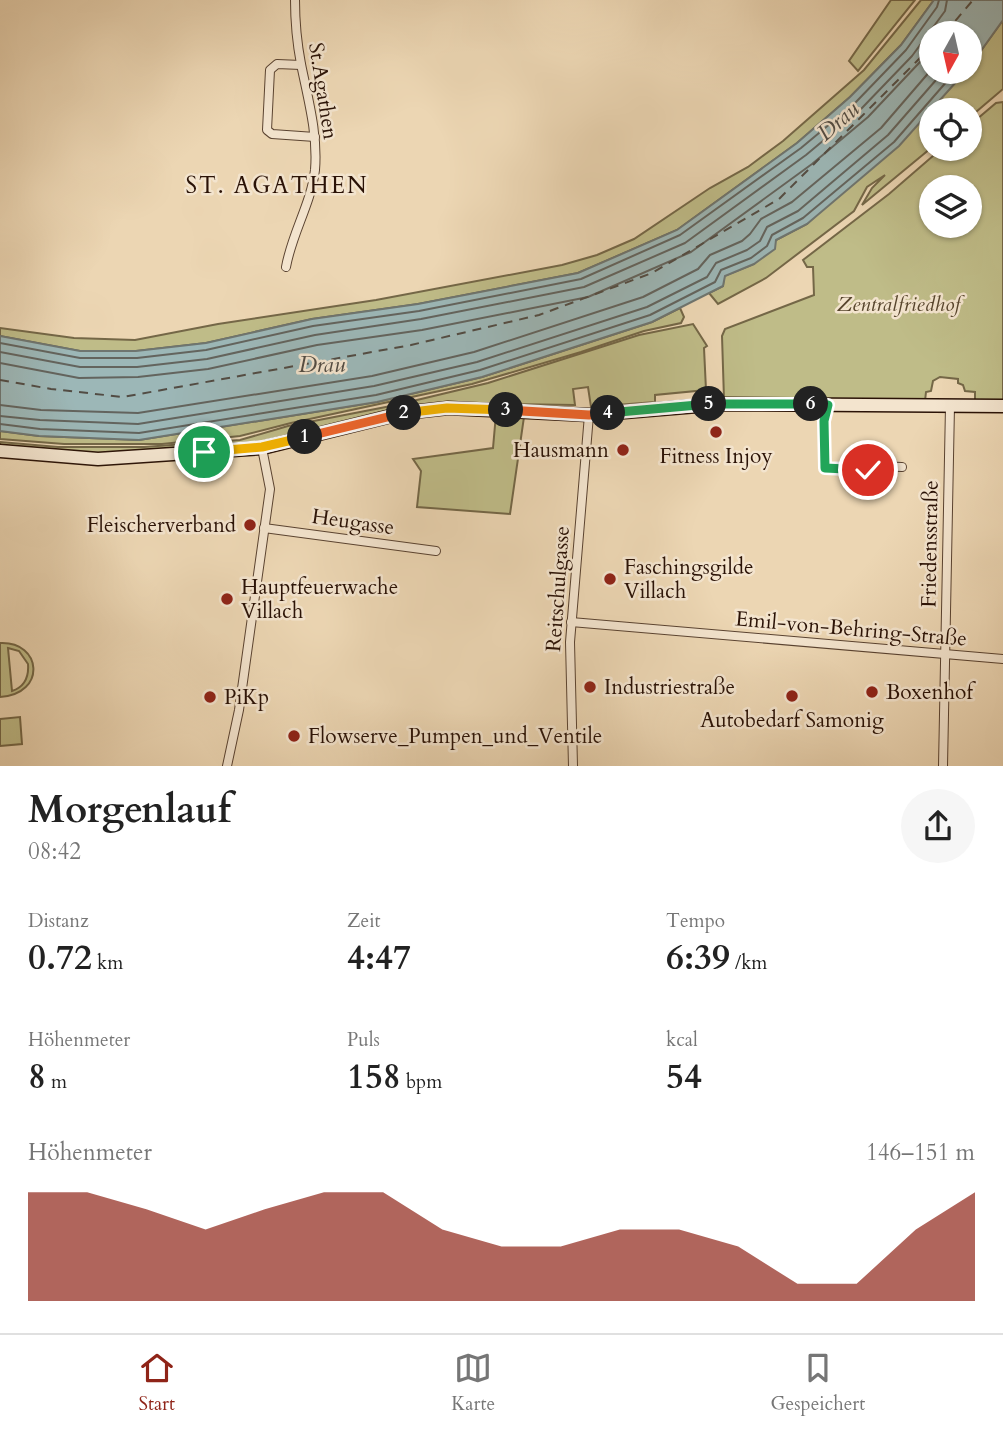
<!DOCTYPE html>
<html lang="de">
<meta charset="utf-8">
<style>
:root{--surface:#fff;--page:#f6f6f6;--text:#222;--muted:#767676;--line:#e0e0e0;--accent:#8f2418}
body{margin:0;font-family:Cardo,serif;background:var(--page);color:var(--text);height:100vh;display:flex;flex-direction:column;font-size:26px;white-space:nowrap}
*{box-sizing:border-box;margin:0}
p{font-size:23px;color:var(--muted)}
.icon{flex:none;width:38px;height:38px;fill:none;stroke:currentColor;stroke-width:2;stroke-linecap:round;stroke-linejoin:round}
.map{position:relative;height:766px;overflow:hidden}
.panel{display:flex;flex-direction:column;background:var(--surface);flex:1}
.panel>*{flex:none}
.needle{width:46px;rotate:188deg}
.controls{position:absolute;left:919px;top:21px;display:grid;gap:14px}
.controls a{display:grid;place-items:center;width:63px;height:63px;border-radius:50%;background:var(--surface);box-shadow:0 2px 5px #0004;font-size:35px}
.pin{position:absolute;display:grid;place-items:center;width:60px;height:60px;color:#fff;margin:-30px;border:4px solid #fff;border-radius:50%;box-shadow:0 2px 7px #0007}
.km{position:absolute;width:35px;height:35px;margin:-18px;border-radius:50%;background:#222;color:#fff;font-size:19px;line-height:35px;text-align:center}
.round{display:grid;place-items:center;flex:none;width:74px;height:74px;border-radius:37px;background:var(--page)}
.headline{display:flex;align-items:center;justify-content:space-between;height:119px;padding:0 28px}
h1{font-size:38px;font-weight:700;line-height:52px}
.figures{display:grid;grid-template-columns:repeat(3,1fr);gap:10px;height:119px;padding:7px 28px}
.figures div{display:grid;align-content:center}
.figures b{font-size:35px;font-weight:700}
.figures small{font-size:19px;font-weight:400}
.figures p{font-size:19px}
.chart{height:196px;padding:14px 28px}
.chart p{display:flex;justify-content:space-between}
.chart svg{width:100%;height:126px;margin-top:7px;fill:var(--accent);opacity:.7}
.tabs{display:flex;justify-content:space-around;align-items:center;height:98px;border-top:2px solid var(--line);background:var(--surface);font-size:19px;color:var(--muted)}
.tabs a{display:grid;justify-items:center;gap:4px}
.tabs .active{color:var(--accent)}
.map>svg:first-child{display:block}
.green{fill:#bfbc88;stroke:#746747;stroke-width:2;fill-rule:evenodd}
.water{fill:#9cb7b7;stroke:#6e7570;stroke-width:2}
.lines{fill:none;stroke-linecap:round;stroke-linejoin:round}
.shore{stroke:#63645e;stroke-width:2}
.ferry{stroke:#524c44;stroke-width:2;stroke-dasharray:9 7;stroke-linecap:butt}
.street-casing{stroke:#5a4331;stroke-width:10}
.secondary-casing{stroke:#2a1206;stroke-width:15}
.street{stroke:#f3e4ce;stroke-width:8}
.secondary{stroke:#f3e4ce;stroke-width:12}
.split-1-casing{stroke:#fff;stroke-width:14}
.split-2-casing{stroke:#fff;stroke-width:14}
.split-3-casing{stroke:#fff;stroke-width:14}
.split-4-casing{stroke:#fff;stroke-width:14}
.split-5-casing{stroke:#fff;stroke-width:14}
.split-6-casing{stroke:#fff;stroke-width:14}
.split-7-casing{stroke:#fff;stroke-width:14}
.split-8-casing{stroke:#fff;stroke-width:14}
.split-1{stroke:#f5b400;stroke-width:9}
.split-2{stroke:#f0652b;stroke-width:9}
.split-3{stroke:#f5b400;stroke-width:9}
.split-4{stroke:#f0652b;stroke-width:9}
.split-5{stroke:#22a559;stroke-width:9}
.split-6{stroke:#22a559;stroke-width:9}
.split-7{stroke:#22a559;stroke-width:9}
.split-8{stroke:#f5b400;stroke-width:9}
.poi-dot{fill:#8f2418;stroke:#f3e4ce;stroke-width:2.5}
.labels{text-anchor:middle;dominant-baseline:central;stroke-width:5;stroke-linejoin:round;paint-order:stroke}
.street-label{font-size:21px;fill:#2a1206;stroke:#f3e4ce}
.park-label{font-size:21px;font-style:italic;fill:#57452d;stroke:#f3e4ce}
.poi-label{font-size:21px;fill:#2a1206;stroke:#f3e4ce;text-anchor:start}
.water-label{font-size:23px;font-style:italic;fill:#524c44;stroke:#f3e4ce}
.neighbourhood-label{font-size:23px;letter-spacing:2px;fill:#2a1206;stroke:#f3e4ce}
</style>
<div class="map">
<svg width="1003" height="766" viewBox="0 0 1003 766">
<rect width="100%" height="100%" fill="#ecd6b3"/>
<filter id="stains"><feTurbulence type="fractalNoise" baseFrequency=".00286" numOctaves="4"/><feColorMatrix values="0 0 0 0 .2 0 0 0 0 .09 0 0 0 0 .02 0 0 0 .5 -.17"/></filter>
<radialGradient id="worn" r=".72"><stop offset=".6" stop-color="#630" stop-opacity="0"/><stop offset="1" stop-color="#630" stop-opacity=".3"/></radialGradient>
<g class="green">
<polygon points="891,0 915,0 858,71 849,61"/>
<polygon points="921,0 934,0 901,45 850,97 797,143 677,230 578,273 418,304 312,319 206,343 136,351 80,351 0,336 0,328 74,338 135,340 218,324 376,300 562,265 597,255 634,239 710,188 748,167 783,141 864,70"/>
<polygon points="1003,20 1003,89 970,117 970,110 931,110 931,148 862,205 872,188 885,175 867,187 854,211 766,278 718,304 709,293 723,286 724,276 754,264 776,240 807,224 940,99 965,72 970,72 970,66"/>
<path d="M1003 102V402L975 401V392L965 391 963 385 958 383V379L940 377 933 381 931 391 926 392 925 401 724 399 722 336 725 329 814 295 813 267H807L803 260 889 194 941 149H970V125L996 103ZM931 187H970V226H931Z"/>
<polygon points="680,308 684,317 681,323 644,331 581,352 472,384 291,423 240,436 162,444 64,444 0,439 0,431 39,436 139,440 377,402 482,377 652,322"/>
<polygon points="693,324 707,346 704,348 706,390 655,395 655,402 591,407 588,387 573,389 575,405 440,403 255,444 86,454 0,447 0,442 58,447 144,447 240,440 288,426 396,405 488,383 639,335"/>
<polygon points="496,414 524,417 510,514 417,507 421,471 413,459 493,448"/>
<path d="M0 643C42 641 47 694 0 697ZM8 648 19 651 28 664C29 677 24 687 12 691Z"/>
<polygon points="20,717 22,744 0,746 0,719"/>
</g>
<polygon class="water" points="934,0 1003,0 1003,20 970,66 970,33 931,33 931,72 965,72 899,146 807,224 776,240 775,249 754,264 725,276 723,286 652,322 482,377 377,402 139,440 39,436 0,431 0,336 80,351 136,351 206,343 312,319 418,304 578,273 677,230 797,143 850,97 901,45"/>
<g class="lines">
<g class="shore">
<polyline points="0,343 80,358 137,358 206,350 313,326 419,311 581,279 680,235 801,148 855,103 906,50 937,7 939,0"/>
<polyline points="0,352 80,367 137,367 207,359 315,335 421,319 584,287 685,243 806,155 861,109 912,56 945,11 947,0"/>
<polyline points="0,363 79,378 138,377 208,369 317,345 422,330 588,297 691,252 812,164 868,117 919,63 931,48"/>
<polyline points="0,405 41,410 138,413 372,376 474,352 643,297 698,269 710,255 742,241 750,234 761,219 792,202 881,128 931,70"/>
<polyline points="0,416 40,420 138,424 374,386 477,362 647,307 707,277 716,263 747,250 760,241 767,227 798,211 888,135 943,72"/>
<polyline points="0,424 40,429 139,433 376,395 480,370 650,315 715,282 721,270 751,258 767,246 772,235 803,218 894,142 955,72"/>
</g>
<g class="ferry">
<polyline points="945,33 973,0"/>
<polyline points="0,380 51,389 123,397 411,345 539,315 652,273 779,199 931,47"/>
</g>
<g class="street-casing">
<g id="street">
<polyline points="301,65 277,64 270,70 267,130 272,134 315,137"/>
<path d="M286 267C292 233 311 204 315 170 318 134 308 99 301 64 297 43 295 21 295 0"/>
<polyline points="829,405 824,421 825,468 868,470 876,466 902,467"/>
<polyline points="264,528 436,551"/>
<polyline points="571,622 1003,659"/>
<polyline points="227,766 239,710 270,489 262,448"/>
<polyline points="573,766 570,642 589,415"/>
<polyline points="943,766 950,406"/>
</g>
</g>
<g class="secondary-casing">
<polyline id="secondary" points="0,451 98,459 262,448 403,413 448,408 589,415 721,404 1003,406"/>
</g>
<use href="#street" class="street"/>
<use href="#secondary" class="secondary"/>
</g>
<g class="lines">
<g class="split-1-casing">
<polyline id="split-1" points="204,452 262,447 305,437"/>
</g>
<g class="split-2-casing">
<polyline id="split-2" points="305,437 404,413"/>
</g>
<g class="split-3-casing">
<polyline id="split-3" points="404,413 447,408 506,410"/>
</g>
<g class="split-4-casing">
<polyline id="split-4" points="506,410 589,415 608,413"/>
</g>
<g class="split-5-casing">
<polyline id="split-5" points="608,413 709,404"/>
</g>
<g class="split-6-casing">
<polyline id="split-6" points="709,404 811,404"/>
</g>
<g class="split-7-casing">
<polyline id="split-7" points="811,404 828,405 824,421 825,468 846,469"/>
</g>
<g class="split-8-casing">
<polyline id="split-8" points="846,469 868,470"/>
</g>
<use href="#split-1" class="split-1"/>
<use href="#split-2" class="split-2"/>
<use href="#split-3" class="split-3"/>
<use href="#split-4" class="split-4"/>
<use href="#split-5" class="split-5"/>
<use href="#split-6" class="split-6"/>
<use href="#split-7" class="split-7"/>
<use href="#split-8" class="split-8"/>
</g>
<g class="poi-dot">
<circle cx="716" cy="432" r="7"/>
<circle cx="623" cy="450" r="7"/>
<circle cx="250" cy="525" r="7"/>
<circle cx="610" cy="579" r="7"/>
<circle cx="227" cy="599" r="7"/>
<circle cx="590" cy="687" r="7"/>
<circle cx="872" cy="692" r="7"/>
<circle cx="792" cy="696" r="7"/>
<circle cx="210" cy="697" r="7"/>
<circle cx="294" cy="736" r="7"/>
</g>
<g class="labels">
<g class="street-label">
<text transform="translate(323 91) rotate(81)">St.Agathen</text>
<text transform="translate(353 522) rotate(8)">Heugasse</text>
<text transform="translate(930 544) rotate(-89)">Friedensstraße</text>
<text transform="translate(558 589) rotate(-86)">Reitschulgasse</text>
<text transform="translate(851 629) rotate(5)">Emil-von-Behring-Straße</text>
</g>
<g class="park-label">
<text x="899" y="304">Zentralfriedhof</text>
</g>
<g class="poi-label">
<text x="609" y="450" text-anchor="end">Hausmann</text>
<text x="716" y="456" text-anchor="middle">Fitness Injoy</text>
<text x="236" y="525" text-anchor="end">Fleischerverband</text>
<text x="624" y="567">Faschingsgilde<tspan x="624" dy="24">Villach</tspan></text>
<text x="241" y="587">Hauptfeuerwache<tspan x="241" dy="24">Villach</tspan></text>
<text x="604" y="687">Industriestraße</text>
<text x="886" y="692">Boxenhof</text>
<text x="224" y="697">PiKp</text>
<text x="792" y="720" text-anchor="middle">Autobedarf Samonig</text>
<text x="308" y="736">Flowserve_Pumpen_und_Ventile</text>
</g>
<g class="water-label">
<text transform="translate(838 121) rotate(-41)">Drau</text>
<text x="322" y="364">Drau</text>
</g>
<g class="neighbourhood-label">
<text x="277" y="185">ST. AGATHEN</text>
</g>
</g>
<rect width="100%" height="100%" filter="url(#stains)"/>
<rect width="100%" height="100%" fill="url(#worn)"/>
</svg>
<div class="controls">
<a><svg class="needle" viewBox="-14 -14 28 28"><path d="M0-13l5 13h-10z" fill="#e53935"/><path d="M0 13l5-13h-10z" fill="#767676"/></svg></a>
<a><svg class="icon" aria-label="locate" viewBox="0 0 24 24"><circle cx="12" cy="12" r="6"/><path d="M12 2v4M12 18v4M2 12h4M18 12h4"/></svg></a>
<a><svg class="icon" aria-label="layers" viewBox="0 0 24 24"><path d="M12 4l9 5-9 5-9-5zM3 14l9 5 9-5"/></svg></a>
</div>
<div class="pin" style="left:204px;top:452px;background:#1e9e55"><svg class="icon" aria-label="arrive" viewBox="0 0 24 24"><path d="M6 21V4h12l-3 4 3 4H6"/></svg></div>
<div class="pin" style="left:868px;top:470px;background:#d93025"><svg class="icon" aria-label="check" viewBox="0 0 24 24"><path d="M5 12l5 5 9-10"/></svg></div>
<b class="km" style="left:305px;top:437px">1</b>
<b class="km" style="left:404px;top:413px">2</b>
<b class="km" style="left:506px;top:410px">3</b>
<b class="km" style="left:608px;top:413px">4</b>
<b class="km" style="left:709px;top:404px">5</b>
<b class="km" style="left:811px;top:404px">6</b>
</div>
<section class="panel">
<div class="headline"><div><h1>Morgenlauf</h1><p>08:42</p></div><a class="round"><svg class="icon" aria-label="share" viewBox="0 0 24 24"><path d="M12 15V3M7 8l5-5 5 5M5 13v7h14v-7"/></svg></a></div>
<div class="figures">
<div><p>Distanz</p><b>0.72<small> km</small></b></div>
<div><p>Zeit</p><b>4:47</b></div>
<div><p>Tempo</p><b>6:39<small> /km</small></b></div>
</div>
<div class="figures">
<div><p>Höhenmeter</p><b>8<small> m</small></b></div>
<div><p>Puls</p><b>158<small> bpm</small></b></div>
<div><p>kcal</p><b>54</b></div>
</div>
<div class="chart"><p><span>Höhenmeter</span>146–151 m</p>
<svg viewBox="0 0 160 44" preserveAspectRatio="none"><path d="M0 44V6L10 6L20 12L30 19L40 12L50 6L60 6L70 19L80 25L90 25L100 19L110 19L120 25L130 38L140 38L150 19L160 6V44z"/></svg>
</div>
</section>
<nav class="tabs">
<a class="active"><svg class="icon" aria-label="home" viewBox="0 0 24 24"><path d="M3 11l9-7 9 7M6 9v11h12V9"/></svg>Start</a>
<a><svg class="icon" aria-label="map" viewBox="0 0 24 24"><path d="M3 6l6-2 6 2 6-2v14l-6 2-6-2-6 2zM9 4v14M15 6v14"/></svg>Karte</a>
<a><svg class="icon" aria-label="saved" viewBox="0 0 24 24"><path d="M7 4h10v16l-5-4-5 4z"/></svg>Gespeichert</a>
</nav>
